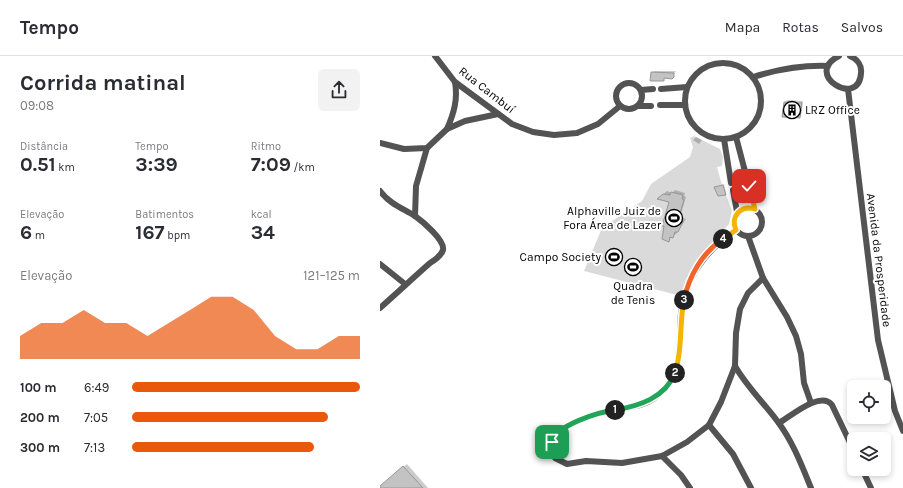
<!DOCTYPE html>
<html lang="pt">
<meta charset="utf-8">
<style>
:root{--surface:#fff;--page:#f2f2f3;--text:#2b2b33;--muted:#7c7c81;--line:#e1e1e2;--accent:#ea580c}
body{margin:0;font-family:Karla,sans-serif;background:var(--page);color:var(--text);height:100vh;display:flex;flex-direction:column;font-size:15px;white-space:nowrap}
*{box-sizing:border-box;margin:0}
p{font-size:13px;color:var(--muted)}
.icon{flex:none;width:22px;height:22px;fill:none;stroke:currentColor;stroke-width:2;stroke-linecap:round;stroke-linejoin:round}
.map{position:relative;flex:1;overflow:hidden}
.drawer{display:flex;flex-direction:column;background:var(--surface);width:380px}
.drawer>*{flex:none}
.tools{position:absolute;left:467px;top:324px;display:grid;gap:8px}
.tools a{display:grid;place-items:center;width:44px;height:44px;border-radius:6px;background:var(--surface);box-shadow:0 2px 6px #0003;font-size:20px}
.pin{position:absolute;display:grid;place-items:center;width:34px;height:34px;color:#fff;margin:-17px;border-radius:8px;box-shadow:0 2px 6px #0006}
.km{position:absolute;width:20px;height:20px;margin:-10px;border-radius:50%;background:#222;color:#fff;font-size:11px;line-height:20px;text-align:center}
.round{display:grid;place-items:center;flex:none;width:42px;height:42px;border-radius:6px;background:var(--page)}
.overview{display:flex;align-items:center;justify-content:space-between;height:68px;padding:0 20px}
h1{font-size:22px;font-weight:700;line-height:30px}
.figures{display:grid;grid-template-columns:repeat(3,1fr);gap:6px;height:68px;padding:4px 20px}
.figures div{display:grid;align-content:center}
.figures b{font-size:20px;font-weight:700}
.figures small{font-size:11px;font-weight:400}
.figures p{font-size:11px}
.chart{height:112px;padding:8px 20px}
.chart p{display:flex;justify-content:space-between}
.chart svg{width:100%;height:72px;margin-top:4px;fill:var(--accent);opacity:.7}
ul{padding:0 20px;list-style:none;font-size:13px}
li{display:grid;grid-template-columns:64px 48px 1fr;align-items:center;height:30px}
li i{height:10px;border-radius:5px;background:var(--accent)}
header{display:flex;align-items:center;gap:24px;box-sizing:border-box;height:56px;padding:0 20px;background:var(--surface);border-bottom:1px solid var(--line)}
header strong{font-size:19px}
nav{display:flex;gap:22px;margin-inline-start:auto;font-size:14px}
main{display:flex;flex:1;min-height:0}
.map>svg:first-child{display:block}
.green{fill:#dadada}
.shadow{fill:#0003}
.building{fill:#c3c3c3;stroke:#979797}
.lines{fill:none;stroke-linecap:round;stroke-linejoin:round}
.minor{stroke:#535353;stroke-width:6}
.split-1-casing{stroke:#fff;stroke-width:8}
.split-2-casing{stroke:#fff;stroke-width:8}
.split-3-casing{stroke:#fff;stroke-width:8}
.split-4-casing{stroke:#fff;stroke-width:8}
.split-5-casing{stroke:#fff;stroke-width:8}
.split-1{stroke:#22a559;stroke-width:5}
.split-2{stroke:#22a559;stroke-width:5}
.split-3{stroke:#f5b400;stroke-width:5}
.split-4{stroke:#f0652b;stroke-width:5}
.split-5{stroke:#f5b400;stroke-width:5}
.labels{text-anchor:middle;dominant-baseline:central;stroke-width:4;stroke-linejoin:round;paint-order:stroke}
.street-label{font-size:12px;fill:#000;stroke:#fff}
.poi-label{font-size:12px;fill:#000;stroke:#fff;text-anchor:end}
</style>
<header>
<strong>Tempo</strong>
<nav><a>Mapa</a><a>Rotas</a><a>Salvos</a></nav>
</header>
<main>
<section class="drawer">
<div class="overview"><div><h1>Corrida matinal</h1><p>09:08</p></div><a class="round"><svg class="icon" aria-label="share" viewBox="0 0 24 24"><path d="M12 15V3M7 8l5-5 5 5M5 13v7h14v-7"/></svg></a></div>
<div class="figures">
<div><p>Distância</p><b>0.51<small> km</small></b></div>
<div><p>Tempo</p><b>3:39</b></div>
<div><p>Ritmo</p><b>7:09<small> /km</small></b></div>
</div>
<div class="figures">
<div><p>Elevação</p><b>6<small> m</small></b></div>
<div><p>Batimentos</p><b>167<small> bpm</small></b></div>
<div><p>kcal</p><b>34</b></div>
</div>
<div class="chart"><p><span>Elevação</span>121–125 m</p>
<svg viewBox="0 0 160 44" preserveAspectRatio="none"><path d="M0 44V30L10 22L20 22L30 14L40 22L50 22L60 30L70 22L80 14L90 6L100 6L110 14L120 30L130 38L140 38L150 30L160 30V44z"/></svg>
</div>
<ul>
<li><b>100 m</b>6:49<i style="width:100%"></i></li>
<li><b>200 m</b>7:05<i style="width:86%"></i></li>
<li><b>300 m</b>7:13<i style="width:80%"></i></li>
</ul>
</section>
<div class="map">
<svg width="523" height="432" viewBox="0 0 523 432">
<rect width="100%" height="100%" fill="#fff"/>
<polygon class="green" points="314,80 340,93 343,101 342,110 337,111 342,129 334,131 338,140 346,139 352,155 349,168 325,195 310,215 301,240 204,215 222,172 262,145 271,128 310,101 313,91 310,82"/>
<g class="shadow">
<polygon points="274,15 296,15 292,21 286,21 283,24 272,17"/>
<polygon points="407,44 423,45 421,59 419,61 405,46"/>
<polygon points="316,81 322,84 319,88 313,84"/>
<polygon points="344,128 346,137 345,138 335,131"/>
<polygon points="295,134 305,137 304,140 306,141 300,161 306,163 296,178 288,184 290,145 279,142 287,135 292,137"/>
<polygon points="27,408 48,432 0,432 0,431"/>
</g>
<g class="building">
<polygon points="271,16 294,17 294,21 292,23 284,22 284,25 270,25"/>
<polygon points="404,46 422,47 420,62 402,61"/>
<polygon points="343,129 346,139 338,140 334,131"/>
<polygon points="291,136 303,139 302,143 304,144 298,164 303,166 298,176 295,176 293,182 290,181 289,186 282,183 284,170 282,170 289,146 277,143 283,138 290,139"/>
<polygon points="23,410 43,432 0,432 0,430"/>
</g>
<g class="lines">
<g class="minor">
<polyline points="55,0 75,26 132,68 153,76 174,79 197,77 218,68 240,50"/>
<path d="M459 0C422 18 479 53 481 17 482 9 477 3 470 0"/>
<circle cx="343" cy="45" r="38"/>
<path d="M373 21C399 13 422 9 448 10"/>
<path d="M75 26C78 43 74 57 67 73L85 65 118 58"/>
<circle cx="249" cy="40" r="13"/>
<polyline points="281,33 307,31"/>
<polyline points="468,33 498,284 515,355 523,375"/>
<polyline points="261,34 273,33"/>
<polyline points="280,49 305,49"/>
<polyline points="258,50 271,50"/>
<polyline points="356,81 367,123"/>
<polyline points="344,83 351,127"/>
<polyline points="0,87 24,93 47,92 67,73"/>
<polyline points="369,130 375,153"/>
<polyline points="353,134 357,156"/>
<path d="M0 135C10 148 22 152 35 160 42 165 65 184 63 194 61 200 55 204 50 207 33 222 17 237 0 252"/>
<circle cx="368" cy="166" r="14"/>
<polyline points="35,160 36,130 47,92"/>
<path d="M356 174C326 194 306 220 301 257 298 291 306 316 276 341 261 353 242 351 224 356 212 358 175 372 172 384 170 390 173 397 175 402L187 408 206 405 242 407 282 400 307 386 329 369 341 346 355 310 356 277 360 253 368 237 383 222"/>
<polyline points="368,180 383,222 407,261 416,280 421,298 424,327 431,347"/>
<polyline points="0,208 25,228"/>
<path d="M355 310C367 331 384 347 398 366 413 386 422 410 431 432"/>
<path d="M399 367C411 360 441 334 452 349L474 395"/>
<polyline points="329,369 353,398 371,432"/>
<polyline points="282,400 301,419 310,432"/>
<polyline points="482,413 491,432"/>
</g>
</g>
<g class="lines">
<g class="split-1-casing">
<path id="split-1" d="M172 386C176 369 219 356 235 354"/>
</g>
<g class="split-2-casing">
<path id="split-2" d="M235 354C259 350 285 342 295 317"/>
</g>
<g class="split-3-casing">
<path id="split-3" d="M295 317C303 293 299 268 304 244"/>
</g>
<g class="split-4-casing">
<path id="split-4" d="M304 244C309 220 322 197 343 183"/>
</g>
<g class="split-5-casing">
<path id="split-5" d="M343 183 356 174C350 160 361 149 375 153L369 130"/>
</g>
<use href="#split-1" class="split-1"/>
<use href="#split-2" class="split-2"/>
<use href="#split-3" class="split-3"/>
<use href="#split-4" class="split-4"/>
<use href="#split-5" class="split-5"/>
</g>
<defs>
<g id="building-ring" transform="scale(0.9)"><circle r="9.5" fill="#fff" stroke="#000" stroke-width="1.5"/><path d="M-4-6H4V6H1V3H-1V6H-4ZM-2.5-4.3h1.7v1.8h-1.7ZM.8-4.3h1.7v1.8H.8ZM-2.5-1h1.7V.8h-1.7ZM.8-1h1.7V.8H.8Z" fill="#000"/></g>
<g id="stadium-ring" transform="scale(0.9)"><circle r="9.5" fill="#fff" stroke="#000" stroke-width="1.5"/><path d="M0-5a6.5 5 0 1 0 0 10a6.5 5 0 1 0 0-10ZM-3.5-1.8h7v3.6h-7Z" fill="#000"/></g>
</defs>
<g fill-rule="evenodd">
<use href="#building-ring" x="412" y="54"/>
<use href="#stadium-ring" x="294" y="162"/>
<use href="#stadium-ring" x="234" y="201"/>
<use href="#stadium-ring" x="253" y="211"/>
</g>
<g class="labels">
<g class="street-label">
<text transform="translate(107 34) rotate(38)">Rua Cambuí</text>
<text transform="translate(499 204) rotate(83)">Avenida da Prosperidade</text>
</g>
<g class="poi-label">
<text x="425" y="54" text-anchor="start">LRZ Office</text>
<text x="281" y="155">Alphaville Juiz de<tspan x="281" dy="14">Fora Área de Lazer</tspan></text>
<text x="221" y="201">Campo Society</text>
<text x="253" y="230" text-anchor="middle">Quadra<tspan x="253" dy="14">de Tenis</tspan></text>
</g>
</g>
</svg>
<div class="tools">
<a><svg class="icon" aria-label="locate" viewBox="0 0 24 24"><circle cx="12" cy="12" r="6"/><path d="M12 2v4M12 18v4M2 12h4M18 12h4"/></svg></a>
<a><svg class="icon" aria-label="layers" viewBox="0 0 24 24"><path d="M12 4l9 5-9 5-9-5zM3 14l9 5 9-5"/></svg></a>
</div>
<div class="pin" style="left:172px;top:386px;background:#1e9e55"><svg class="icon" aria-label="arrive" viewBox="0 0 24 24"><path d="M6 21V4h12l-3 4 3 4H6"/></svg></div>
<div class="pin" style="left:369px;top:130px;background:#d93025"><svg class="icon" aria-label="check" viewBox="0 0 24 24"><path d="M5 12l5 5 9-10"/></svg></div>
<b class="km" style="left:235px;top:354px">1</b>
<b class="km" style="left:295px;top:317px">2</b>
<b class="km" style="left:304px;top:244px">3</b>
<b class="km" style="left:343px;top:183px">4</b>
</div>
</main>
